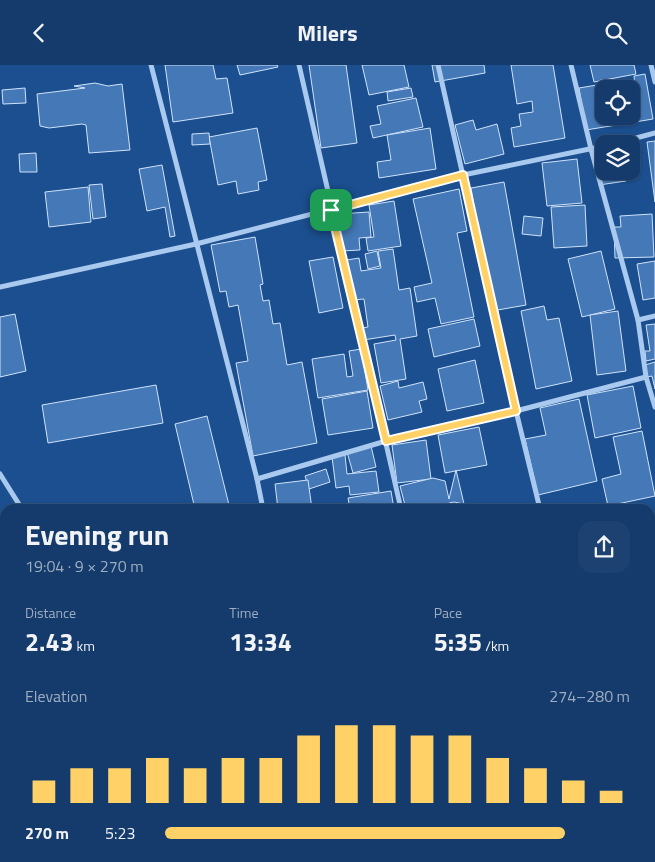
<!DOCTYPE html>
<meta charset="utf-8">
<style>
:root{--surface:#143b6b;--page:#1d4271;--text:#f1f3f6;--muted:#9dadc1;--line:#33557e;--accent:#ffd166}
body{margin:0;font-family:"Titillium Web",sans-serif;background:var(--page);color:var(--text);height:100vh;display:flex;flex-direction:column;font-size:19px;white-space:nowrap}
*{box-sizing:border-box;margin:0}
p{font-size:16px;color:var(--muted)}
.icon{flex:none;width:28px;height:28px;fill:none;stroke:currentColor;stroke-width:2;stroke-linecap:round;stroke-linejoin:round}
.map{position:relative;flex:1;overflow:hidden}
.panel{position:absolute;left:0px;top:439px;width:655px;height:359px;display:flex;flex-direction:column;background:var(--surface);border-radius:15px 15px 0 0;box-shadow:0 1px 4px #0004,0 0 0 1px var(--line)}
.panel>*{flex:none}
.tools{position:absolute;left:595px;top:15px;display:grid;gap:10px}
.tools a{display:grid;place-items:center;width:45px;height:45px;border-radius:10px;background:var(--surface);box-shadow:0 1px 4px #0004,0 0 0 1px var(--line);font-size:25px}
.pin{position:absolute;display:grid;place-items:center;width:42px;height:42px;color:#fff;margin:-21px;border-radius:10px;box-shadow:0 2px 8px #0006}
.round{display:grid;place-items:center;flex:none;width:52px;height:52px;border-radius:15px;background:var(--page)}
.overview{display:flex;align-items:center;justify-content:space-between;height:85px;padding:0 25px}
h1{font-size:28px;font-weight:700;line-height:38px}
.metrics{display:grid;grid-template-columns:repeat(3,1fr);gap:8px;height:85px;padding:5px 25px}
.metrics div{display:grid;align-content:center}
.metrics b{font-size:25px;font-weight:700}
.metrics small{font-size:14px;font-weight:400}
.metrics p{font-size:14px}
.chart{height:140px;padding:10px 25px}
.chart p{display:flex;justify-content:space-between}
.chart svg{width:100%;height:90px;margin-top:5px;stroke:var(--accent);stroke-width:6}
ul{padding:0 25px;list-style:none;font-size:16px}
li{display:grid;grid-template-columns:80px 60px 1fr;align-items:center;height:38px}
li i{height:12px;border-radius:6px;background:var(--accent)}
header{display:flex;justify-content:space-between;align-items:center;height:65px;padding:0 25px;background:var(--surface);font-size:22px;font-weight:700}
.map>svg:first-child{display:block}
.building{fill:#4478b7;stroke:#cfe3fa}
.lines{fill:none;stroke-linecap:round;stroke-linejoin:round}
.minor{stroke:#a9c9ee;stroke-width:5}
.route-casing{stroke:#fff;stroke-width:10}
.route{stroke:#ffd166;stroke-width:6}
</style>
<header><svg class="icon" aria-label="back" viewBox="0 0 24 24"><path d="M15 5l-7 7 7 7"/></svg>Milers<svg class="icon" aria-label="search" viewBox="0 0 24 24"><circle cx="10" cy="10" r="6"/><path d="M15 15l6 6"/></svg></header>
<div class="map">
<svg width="655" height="797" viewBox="0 0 655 797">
<rect width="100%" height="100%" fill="#1b4f8f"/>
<g class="building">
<polygon points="165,0 213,0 216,14 227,13 233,48 173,57"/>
<polygon points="237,0 277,0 278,2 240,10"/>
<polygon points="309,0 346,0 357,78 321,83"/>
<polygon points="362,0 404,0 409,22 369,30"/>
<polygon points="432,0 484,0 485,8 435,17"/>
<polygon points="511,0 553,0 565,73 514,82 511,63 521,61 519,49 533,47 532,36 517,39"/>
<polygon points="590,0 634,0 636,9 594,17"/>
<polygon points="645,9 653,54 586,65 579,23 597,20 600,38 604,37 604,51 631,51 631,24 623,24 635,22 634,11"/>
<polygon points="600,15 633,16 633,22 623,22 623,24 604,24 604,34 600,34"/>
<polygon points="95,18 108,21 122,19 130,85 89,88 86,60 82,59 49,63 40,61 37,29 85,23 74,21"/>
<polygon points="25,23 26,38 3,39 2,25"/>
<polygon points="411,23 413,32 388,36 387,27"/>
<polygon points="416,33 423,62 373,73 370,61 381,59 377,41"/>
<polygon points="473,55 476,65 497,59 504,89 465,99 455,60"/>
<polygon points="257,63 267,115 258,117 259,125 238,129 236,116 218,120 209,72"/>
<polygon points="430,63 436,104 379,113 377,97 391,95 387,70"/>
<polygon points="209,68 210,79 192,80 192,69"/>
<polygon points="655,76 655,137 647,77"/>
<polygon points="604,86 604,106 625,106 626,116 599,120 594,88"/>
<polygon points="36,88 37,107 20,107 19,89"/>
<polygon points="577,94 582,138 547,141 542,98"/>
<polygon points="162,100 175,171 170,172 165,142 147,146 139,104"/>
<polygon points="504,117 526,240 492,246 471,123"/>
<polygon points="102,119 106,152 93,154 89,120"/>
<polygon points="88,122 91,157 49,162 45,127"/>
<polygon points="459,124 467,166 457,168 474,252 441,259 435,233 417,237 414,222 432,218 413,134"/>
<polygon points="394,136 401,181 368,186 366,173 374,172 369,140"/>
<polygon points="585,140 587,181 554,183 551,142"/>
<polygon points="369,147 371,172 359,173 360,185 341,186 339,149"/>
<polygon points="652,149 654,192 615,193 614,162 621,162 620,151"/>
<polygon points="524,151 543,153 541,171 522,169"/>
<polygon points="255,172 263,219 260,220 263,236 269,235 273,259 280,258 287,300 302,297 317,378 253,391 236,298 248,296 238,240 229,242 226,226 220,227 211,180"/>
<polygon points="393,184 399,225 410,223 417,271 400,274 406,314 381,318 374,279 396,275 395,270 363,275 361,263 368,262 364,234 353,235 347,195 359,193 361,206 381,203 378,186"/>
<polygon points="377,186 380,201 368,204 365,189"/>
<polygon points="601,186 615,244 582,252 568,194"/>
<polygon points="333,192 343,243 319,248 309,196"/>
<polygon points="655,196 655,233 643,235 637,199"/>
<polygon points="544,241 547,255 559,253 572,316 536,324 521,246"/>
<polygon points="618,246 626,306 597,310 590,250"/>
<polygon points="15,249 26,306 0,312 0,252"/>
<polygon points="474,254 480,281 434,292 428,264"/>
<polygon points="655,259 655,294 646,296 645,286 650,286 646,260"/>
<polygon points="361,284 368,325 318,333 312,294 344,289 347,312 353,311 349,286"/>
<polygon points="475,295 484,338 447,346 438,304"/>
<polygon points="655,297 655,324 652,311 647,312 645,300"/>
<polygon points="398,316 399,323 423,317 427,334 419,336 422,347 388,355 380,321"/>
<polygon points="156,320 163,358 48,378 42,340"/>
<polygon points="633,321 641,363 595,373 587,330"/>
<polygon points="367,326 373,363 328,370 322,334"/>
<polygon points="579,334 597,416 538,430 525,374 546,370 540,343"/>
<polygon points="207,351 230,444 195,444 175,359"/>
<polygon points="479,362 487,400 445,408 438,370"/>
<polygon points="642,366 655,431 608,441 602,414 621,409 613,372"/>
<polygon points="426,375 431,414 397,418 392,380"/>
<polygon points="371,381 376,402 353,408 347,387"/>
<polygon points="345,390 347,409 376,406 379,427 350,430 349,421 336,423 332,392"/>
<polygon points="326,404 330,417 309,424 305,411"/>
<polygon points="456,405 464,439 454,437 449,438 450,444 406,444 400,421 433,413 445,416 449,434"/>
<polygon points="308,415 312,444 278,444 275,419"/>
<polygon points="391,426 394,444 350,444 348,433"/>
<polygon points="0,516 5,540 5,579 0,580"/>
<polygon points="655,569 655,616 650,617 650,570"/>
<polygon points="650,639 655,639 655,669 650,668"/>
<polygon points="5,658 5,686 0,687 0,659"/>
<polygon points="655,669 655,718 650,718 650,670"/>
<polygon points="655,739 655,757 650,759 650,740"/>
<polygon points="3,753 5,785 0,786 0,754"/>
<polygon points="650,774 653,783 655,782 655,797 631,797 630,792 650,792"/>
<polygon points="17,792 47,792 48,797 17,797"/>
<polygon points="110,792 157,792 158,797 111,797"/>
<polygon points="239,792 252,792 254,797 241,797"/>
<polygon points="296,792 334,792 335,797 289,797 289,794"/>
<polygon points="372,792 396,792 382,797 374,797"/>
<polygon points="500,792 520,792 521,797 501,797"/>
<polygon points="525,792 540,792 542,797 527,797"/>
<polygon points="561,792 611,792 594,797 562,797"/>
</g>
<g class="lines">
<g class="minor">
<polyline points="151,0 257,414 263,444"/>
<polyline points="299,0 401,444"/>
<polyline points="438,0 516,346 540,444"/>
<polyline points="571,0 591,84 638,255 646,312 655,342"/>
<polyline points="651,0 655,17"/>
<polyline points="614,79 655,68"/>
<polyline points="0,222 196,179 463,110 604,81"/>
<polyline points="638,255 655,251"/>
<polyline points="0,409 22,444"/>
<polyline points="257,414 386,376 516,346 646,312"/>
<polyline points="650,561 655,559"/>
<polyline points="650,734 655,733"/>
<polyline points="106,792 107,797"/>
<polyline points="421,792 424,797"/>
<polyline points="629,792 630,797"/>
<polyline points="457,797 470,792"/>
</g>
</g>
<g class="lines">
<g class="route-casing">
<polygon id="route" points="463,110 516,346 386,376 331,145"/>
</g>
<use href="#route" class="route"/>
</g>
</svg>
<div class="tools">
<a><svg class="icon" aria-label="locate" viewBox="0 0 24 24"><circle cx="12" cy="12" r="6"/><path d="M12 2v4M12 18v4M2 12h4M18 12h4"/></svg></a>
<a><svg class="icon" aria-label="layers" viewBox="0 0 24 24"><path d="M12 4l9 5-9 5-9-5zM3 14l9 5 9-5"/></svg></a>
</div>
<div class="pin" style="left:331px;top:145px;background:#1e9e55"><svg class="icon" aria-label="arrive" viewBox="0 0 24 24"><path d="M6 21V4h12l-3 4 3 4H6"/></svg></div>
<section class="panel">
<div class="overview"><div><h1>Evening run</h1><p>19:04 · 9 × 270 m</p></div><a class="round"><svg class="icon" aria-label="share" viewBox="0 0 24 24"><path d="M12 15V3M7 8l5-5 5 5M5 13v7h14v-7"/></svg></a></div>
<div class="metrics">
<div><p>Distance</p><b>2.43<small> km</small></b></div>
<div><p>Time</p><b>13:34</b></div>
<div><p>Pace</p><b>5:35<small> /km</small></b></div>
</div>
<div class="chart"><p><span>Elevation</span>274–280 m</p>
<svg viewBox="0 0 160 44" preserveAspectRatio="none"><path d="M5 44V33M15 44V27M25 44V27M35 44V22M45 44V27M55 44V22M65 44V22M75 44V11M85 44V6M95 44V6M105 44V11M115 44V11M125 44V22M135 44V27M145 44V33M155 44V38"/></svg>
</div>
<ul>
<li><b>270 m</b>5:23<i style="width:86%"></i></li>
</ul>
</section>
</div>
